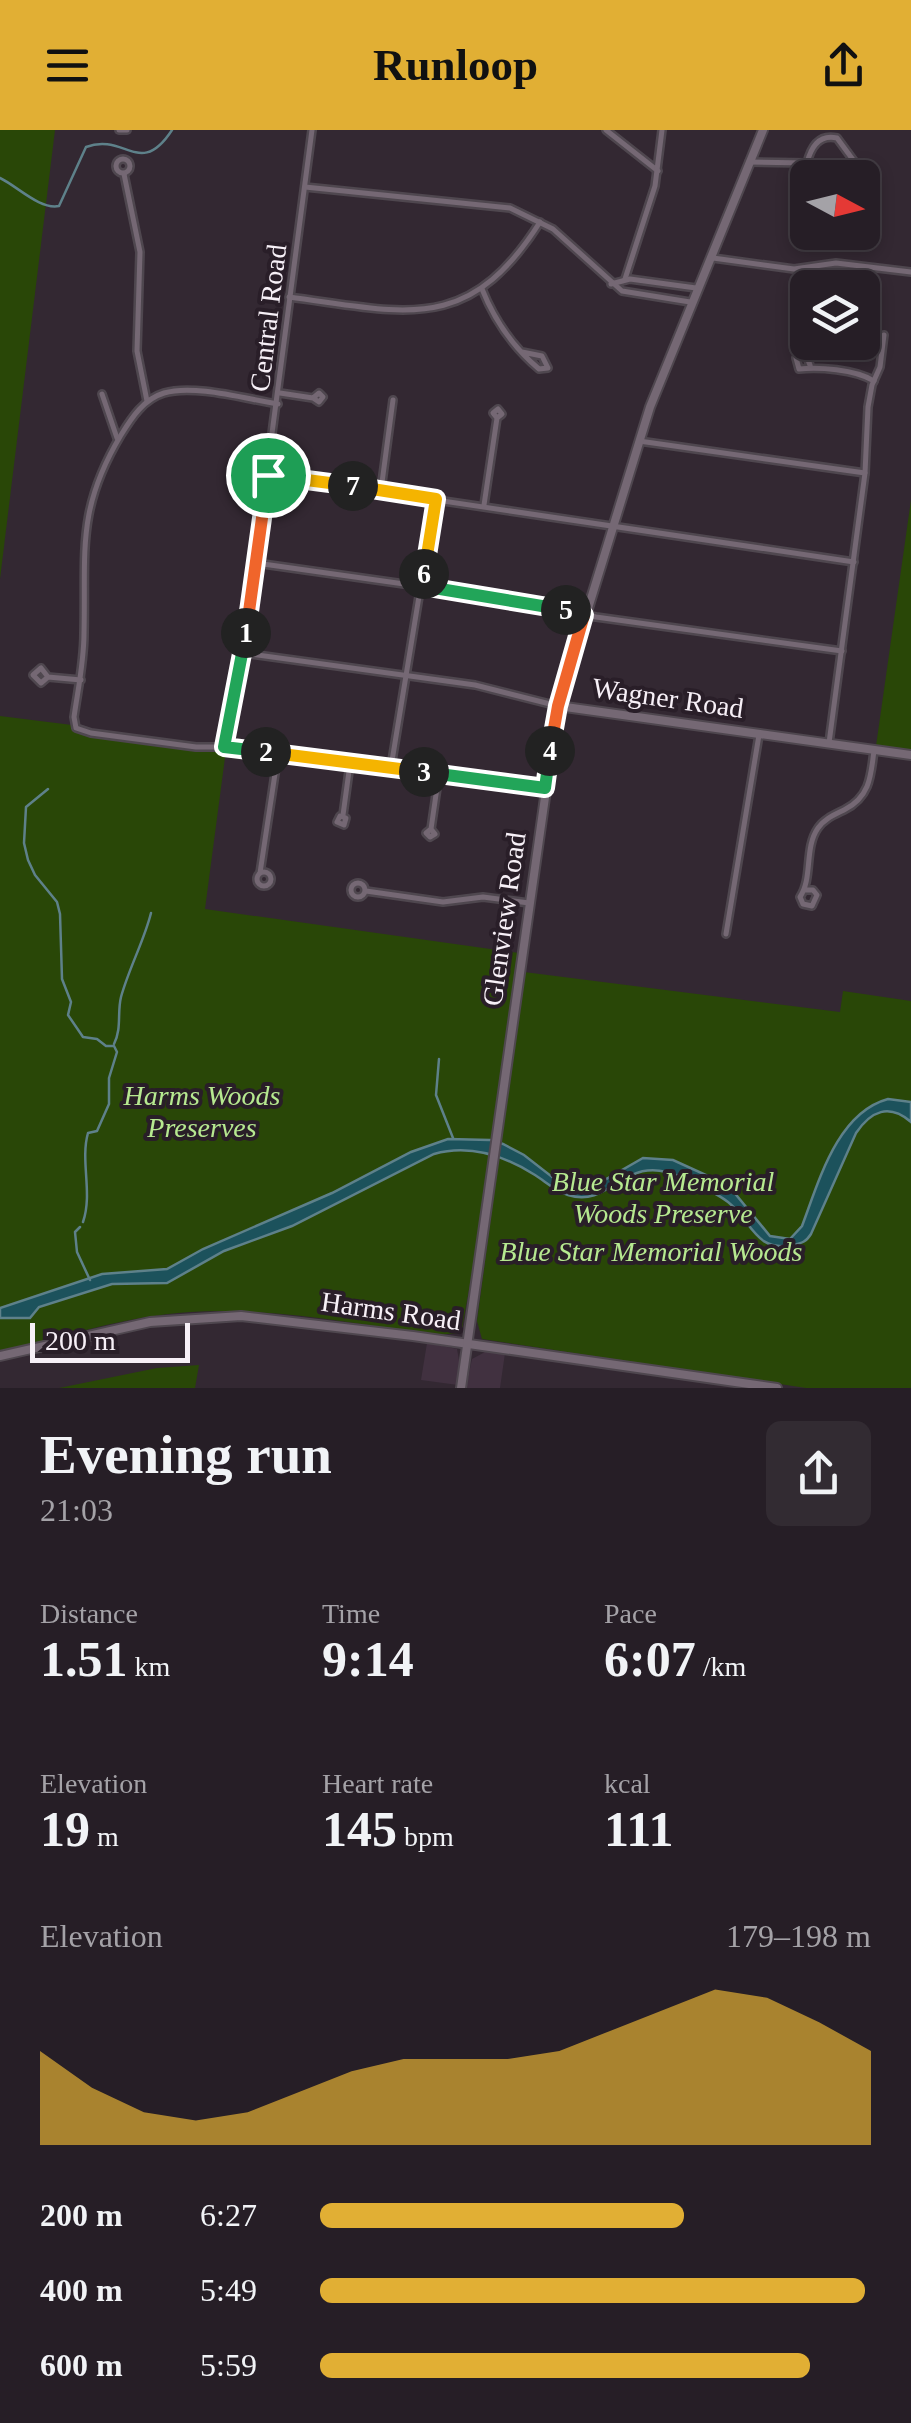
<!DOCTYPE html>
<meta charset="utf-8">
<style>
:root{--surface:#261e26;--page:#322b32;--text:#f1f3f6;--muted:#a4a2a7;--line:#423c43;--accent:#e1af34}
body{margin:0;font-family:"Times New Roman",serif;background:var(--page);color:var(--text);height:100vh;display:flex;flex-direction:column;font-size:38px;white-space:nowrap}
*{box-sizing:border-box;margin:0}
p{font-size:32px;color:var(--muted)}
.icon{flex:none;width:55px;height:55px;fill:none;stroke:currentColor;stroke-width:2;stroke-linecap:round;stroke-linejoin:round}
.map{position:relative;height:1258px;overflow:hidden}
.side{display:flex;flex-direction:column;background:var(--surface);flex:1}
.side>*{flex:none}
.needle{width:65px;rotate:97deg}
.controls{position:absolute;left:790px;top:30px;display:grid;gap:20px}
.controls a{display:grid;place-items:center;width:90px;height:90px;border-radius:15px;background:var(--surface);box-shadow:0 5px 15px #0003,0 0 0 2px var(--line);font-size:50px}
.scale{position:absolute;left:30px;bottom:25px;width:160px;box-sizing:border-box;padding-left:10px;border:5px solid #f7f0f7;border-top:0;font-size:28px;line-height:35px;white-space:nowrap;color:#f7f0f7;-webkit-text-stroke:8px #291e28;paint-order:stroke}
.pin{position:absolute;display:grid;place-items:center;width:85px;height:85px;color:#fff;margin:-42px;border:5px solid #fff;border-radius:50%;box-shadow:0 2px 10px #0007}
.km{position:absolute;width:50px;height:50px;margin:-25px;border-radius:50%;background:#222;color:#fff;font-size:28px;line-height:50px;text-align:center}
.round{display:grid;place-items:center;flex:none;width:105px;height:105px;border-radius:15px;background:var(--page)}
.headline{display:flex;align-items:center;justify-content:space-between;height:170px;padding:0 40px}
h1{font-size:55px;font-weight:700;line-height:75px}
.metrics{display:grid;grid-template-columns:repeat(3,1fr);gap:15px;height:170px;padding:10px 40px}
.metrics div{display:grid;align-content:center}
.metrics b{font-size:50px;font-weight:700}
.metrics small{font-size:28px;font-weight:400}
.metrics p{font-size:28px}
.chart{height:280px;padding:20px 40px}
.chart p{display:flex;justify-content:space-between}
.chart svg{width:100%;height:180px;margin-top:10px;fill:var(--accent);opacity:.7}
ul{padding:0 40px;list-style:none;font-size:32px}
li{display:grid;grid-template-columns:160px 120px 1fr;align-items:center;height:75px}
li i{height:25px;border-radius:12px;background:var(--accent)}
header{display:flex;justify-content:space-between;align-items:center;height:130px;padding:0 40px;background:var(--accent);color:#111;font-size:45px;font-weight:700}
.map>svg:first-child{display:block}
.built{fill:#413140}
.green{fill:#294707}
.water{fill:#1c525c;stroke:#5e818a;stroke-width:2.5}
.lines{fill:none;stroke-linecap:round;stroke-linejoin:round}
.stream{stroke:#5e818a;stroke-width:2.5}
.street-casing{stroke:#4f474f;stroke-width:10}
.secondary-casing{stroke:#4f474f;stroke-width:12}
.street{stroke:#756874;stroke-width:5}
.secondary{stroke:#756874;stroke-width:8}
.split-1-casing{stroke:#fff;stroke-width:20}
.split-2-casing{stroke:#fff;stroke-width:20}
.split-3-casing{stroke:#fff;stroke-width:20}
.split-4-casing{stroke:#fff;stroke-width:20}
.split-5-casing{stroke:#fff;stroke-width:20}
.split-6-casing{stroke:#fff;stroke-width:20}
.split-7-casing{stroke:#fff;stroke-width:20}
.split-8-casing{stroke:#fff;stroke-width:20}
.split-1{stroke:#f0652b;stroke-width:12}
.split-2{stroke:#22a559;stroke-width:12}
.split-3{stroke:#f5b400;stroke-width:12}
.split-4{stroke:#22a559;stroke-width:12}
.split-5{stroke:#f0652b;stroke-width:12}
.split-6{stroke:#22a559;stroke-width:12}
.split-7{stroke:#f5b400;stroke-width:12}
.split-8{stroke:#f5b400;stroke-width:12}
.labels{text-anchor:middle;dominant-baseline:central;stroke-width:8;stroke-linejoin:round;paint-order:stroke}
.street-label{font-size:28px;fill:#f7f0f7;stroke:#291e28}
.park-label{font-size:28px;font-style:italic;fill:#b6e990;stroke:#291e28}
</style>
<header><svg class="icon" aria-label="menu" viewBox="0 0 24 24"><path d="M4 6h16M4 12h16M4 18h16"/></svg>Runloop<svg class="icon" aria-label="share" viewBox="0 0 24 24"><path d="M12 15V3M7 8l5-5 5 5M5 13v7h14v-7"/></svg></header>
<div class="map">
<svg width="911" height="1258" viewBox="0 0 911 1258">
<rect width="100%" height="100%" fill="#332832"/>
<g class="built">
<polygon points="427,1213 457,1219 460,1236 458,1255 421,1250"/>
<polygon points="485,1222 505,1223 500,1258 466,1258 472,1229"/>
</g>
<g class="green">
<polygon points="0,0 55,0 0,449"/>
<polygon points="911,370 911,621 876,616"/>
<path d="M0 586 72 595V601L89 605 226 620 205 779 519 823 485 1069 462 1199 458 1203 437 1205C356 1194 271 1177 190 1182 126 1186 62 1207 0 1222Z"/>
<polygon points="524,842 840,882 843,861 911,871 911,1258 806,1258 482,1209 477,1191"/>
<polygon points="199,1235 195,1258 59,1258 157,1238"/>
</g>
<path class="water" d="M888 969 911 972V992C889 973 871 981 856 1003L811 1104C806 1112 802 1113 793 1115 755 1123 752 1091 728 1072 715 1062 697 1054 681 1047 623 1021 613 1079 568 1065 555 1061 546 1052 535 1045 505 1026 470 1014 434 1024L292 1096 224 1121 167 1153 112 1154 39 1177 30 1188H0V1178L102 1144 167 1139 203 1119 332 1063 411 1022 448 1009 490 1010 503 1014 524 1025 556 1050 578 1057 601 1052 643 1028 673 1030 728 1055 770 1106 790 1109 802 1096C819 1051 837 983 888 969Z"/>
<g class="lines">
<g class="stream">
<path d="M0 48C17 56 40 80 59 76L86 17C125 2 140 49 172 0"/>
<path d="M48 659 26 677 24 713 28 730 35 745 57 772 60 784 62 849 71 872 68 885 83 907 97 909 106 916H114L117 922 109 948V974L97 1001 88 1003C80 1031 93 1063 83 1092"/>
<path d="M114 914C122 898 117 883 121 867 129 838 144 811 151 783"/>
<polyline points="439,929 436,965 453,1008"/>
<polyline points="80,1097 75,1102 77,1122 90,1150"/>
</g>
<g class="street-casing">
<g id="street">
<polyline points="119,0 127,0"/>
<polyline points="606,0 658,41"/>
<circle cx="123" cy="36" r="7"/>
<polyline points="749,32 806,33"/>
<polyline points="124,44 140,122 137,221 147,271"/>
<path d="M841 48 807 33C811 17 819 4 837 8L862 42V50"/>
<polyline points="305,57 510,78 553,99 622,161 690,172"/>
<polyline points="713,128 794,139 836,133 911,142"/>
<polyline points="625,149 655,56 662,0"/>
<polyline points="611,154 630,149 696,158"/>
<path d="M482 159C494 189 514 218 539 239L548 238 542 226 522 222"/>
<path d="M289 167C405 182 468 206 540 92"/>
<path d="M810 235 806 225 796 228 799 239C818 237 855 239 874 251"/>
<polyline points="280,263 313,268 319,263 323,267 319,272 313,268"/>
<polyline points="102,264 117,308"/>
<path d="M278 274C246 269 194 254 164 263 144 269 132 287 121 305 76 380 86 421 84 503 84 532 78 559 74 587L76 598 91 603 196 617H223L545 659"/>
<polyline points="639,311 865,343"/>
<polyline points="268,345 854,432"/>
<polyline points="381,360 393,270"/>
<polyline points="484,375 497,288 493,283 498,279 502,284 497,288"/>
<polyline points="256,433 503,468 596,487 842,521"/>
<polyline points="243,523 475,555 558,576"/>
<polyline points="48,547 41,538 33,545 41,553 48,547 81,550"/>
<polyline points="829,613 865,343 868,277 872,255 880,237 884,205"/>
<polyline points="223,617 243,523 312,0"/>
<polyline points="391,637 435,369"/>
<polyline points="343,685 350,634"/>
<polygon points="340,686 346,688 344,695 337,692"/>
<polyline points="431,699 426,703 430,707 435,704 431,699 439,644"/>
<circle cx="264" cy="749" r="7"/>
<polyline points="260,743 278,624"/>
<circle cx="358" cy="760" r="7"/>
<path d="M806 760H813L817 765 812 776 803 774 800 767C813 748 804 718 818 698 824 689 834 685 844 680 870 667 871 646 874 620"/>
<polyline points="366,761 443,772 483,767 529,773"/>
<polyline points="726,804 759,605"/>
</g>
</g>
<g class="secondary-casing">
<g id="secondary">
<polyline points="558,576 911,625"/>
<polyline points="0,1226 150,1192 241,1186 413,1206 777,1258"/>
<polyline points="461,1258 558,576 650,277 763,0"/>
</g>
</g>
<use href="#street" class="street"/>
<use href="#secondary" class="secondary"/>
</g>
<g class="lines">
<g class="split-1-casing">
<polyline id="split-1" points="246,503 268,345"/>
</g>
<g class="split-2-casing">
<polyline id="split-2" points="246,503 224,617 266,622"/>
</g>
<g class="split-3-casing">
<polyline id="split-3" points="266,622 424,642"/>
</g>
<g class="split-4-casing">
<polyline id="split-4" points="424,642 545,658 550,621"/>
</g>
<g class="split-5-casing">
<polyline id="split-5" points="550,621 558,576 584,485 566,480"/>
</g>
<g class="split-6-casing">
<polyline id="split-6" points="424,444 422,456 566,480"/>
</g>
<g class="split-7-casing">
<polyline id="split-7" points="353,356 436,369 424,444"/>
</g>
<g class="split-8-casing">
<polyline id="split-8" points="268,345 353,356"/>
</g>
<use href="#split-1" class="split-1"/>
<use href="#split-2" class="split-2"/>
<use href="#split-3" class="split-3"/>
<use href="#split-4" class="split-4"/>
<use href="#split-5" class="split-5"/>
<use href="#split-6" class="split-6"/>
<use href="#split-7" class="split-7"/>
<use href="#split-8" class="split-8"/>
</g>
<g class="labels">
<g class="street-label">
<text transform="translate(268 188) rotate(-83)">Central Road</text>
<text transform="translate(668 568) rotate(8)">Wagner Road</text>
<text transform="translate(504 789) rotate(-82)">Glenview Road</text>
<text transform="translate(391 1181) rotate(8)">Harms Road</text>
</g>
<g class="park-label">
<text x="202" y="965">Harms Woods<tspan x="202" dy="32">Preserves</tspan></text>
<text x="663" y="1051">Blue Star Memorial<tspan x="663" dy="32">Woods Preserve</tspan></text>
<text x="651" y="1121">Blue Star Memorial Woods</text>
</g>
</g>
</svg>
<div class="controls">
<a><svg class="needle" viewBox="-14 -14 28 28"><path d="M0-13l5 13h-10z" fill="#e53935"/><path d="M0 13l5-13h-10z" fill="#a4a2a7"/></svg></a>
<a><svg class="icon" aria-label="layers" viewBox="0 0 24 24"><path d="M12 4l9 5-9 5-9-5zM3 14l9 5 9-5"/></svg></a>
</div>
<div class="scale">200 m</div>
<div class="pin" style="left:268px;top:345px;background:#1e9e55"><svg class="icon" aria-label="arrive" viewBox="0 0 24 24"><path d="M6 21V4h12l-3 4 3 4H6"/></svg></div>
<b class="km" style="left:246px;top:503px">1</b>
<b class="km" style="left:266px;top:622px">2</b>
<b class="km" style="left:424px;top:642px">3</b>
<b class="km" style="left:550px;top:621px">4</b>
<b class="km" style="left:566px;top:480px">5</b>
<b class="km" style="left:424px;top:444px">6</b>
<b class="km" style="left:353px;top:356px">7</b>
</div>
<section class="side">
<div class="headline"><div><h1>Evening run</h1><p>21:03</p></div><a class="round"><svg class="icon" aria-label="share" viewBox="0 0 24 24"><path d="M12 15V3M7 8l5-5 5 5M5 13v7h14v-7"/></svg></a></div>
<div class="metrics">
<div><p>Distance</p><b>1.51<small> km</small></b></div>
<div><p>Time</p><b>9:14</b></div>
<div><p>Pace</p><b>6:07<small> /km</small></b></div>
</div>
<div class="metrics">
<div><p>Elevation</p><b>19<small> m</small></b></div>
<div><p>Heart rate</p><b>145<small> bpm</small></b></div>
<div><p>kcal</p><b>111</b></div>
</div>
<div class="chart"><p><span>Elevation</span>179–198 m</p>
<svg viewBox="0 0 160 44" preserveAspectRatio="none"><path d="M0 44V21L10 30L20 36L30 38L40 36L50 31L60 26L70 23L80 23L90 23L100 21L110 16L120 11L130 6L140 8L150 14L160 21V44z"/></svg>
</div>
<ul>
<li><b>200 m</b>6:27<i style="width:66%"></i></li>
<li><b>400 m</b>5:49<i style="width:99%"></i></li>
<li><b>600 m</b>5:59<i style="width:89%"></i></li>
</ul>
</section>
